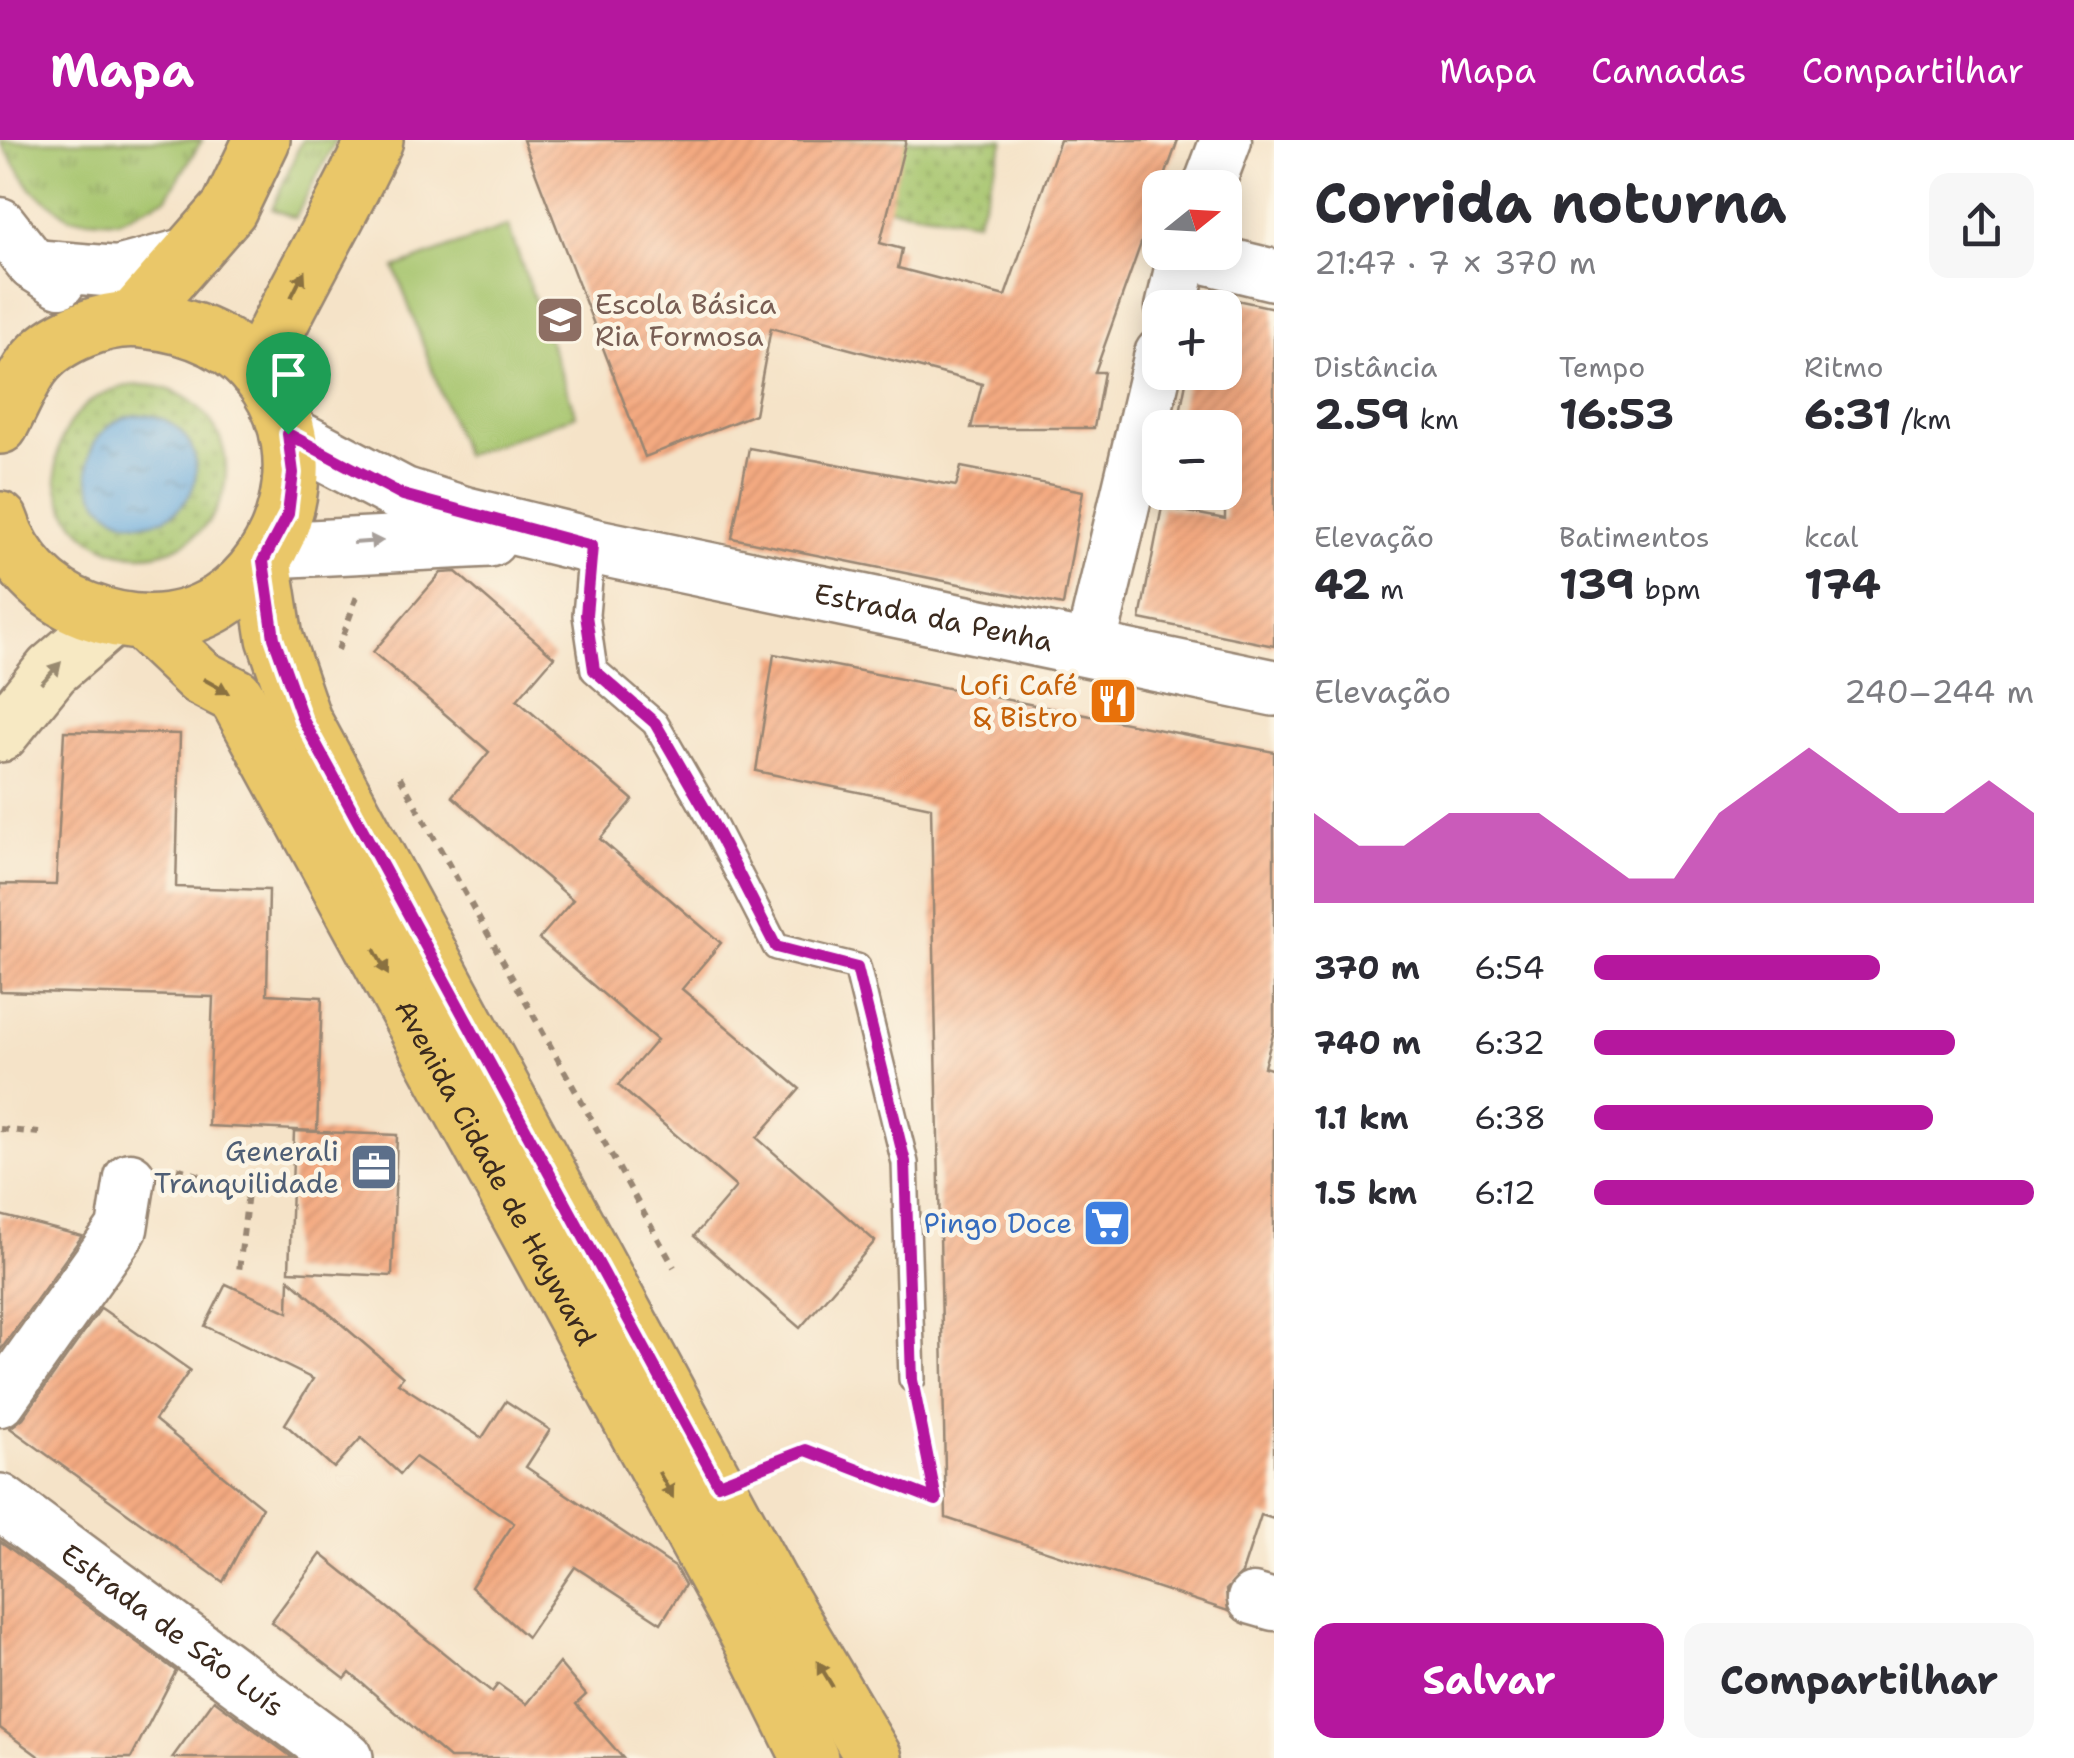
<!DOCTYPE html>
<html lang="pt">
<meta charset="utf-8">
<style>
:root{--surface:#fff;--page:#f7f7f7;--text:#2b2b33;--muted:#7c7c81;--accent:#b5179e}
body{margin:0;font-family:"Shantell Sans",sans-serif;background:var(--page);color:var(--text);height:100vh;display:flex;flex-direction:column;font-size:38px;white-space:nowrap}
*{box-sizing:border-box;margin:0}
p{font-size:32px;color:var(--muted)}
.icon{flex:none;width:55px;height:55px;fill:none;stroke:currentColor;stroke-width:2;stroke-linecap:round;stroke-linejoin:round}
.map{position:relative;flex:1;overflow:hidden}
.drawer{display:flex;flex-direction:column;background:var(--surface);width:800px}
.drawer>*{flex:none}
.needle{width:65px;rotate:72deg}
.fabs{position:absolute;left:1142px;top:30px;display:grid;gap:20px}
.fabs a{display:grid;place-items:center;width:100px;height:100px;border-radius:20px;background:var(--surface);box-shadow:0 5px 25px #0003;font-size:50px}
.pin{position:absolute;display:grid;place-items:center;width:85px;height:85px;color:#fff;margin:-102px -42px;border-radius:50% 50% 50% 0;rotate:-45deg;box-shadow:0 0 10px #0007}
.pin .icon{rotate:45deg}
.round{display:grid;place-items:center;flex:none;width:105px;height:105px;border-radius:20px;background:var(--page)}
.headline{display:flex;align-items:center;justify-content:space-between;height:170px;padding:0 40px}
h1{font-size:55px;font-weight:700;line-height:75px}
.stats{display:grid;grid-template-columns:repeat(3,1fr);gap:15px;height:170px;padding:10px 40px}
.stats div{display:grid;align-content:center}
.stats b{font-size:42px;font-weight:700}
.stats small{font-size:28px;font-weight:400}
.stats p{font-size:28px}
.chart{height:280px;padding:20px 40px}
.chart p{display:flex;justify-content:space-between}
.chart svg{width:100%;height:180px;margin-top:10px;fill:var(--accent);opacity:.7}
.cta{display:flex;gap:20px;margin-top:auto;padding:20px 40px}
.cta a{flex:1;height:115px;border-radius:20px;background:var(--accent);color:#fff;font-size:40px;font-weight:700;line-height:115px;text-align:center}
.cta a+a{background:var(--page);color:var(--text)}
ul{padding:0 40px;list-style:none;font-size:32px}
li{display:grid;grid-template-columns:160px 120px 1fr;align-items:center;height:75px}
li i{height:25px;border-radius:12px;background:var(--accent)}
header{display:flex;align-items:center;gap:60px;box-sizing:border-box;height:140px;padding:0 50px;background:var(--accent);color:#fff}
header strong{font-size:48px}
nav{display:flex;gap:55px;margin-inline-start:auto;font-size:35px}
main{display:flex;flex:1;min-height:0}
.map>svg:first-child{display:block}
.grass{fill:url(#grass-dots);stroke:#707745;stroke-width:2.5}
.park{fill:url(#park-tufts);stroke:#707745;stroke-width:2.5}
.pitch{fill:#a5c46c;stroke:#707745;stroke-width:2.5}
.water{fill:url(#water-ripples);stroke:#526b7e;stroke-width:2.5}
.building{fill:url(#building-hatch)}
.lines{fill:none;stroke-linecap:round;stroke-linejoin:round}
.service-casing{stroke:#988673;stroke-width:30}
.minor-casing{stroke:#988673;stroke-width:55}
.tertiary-casing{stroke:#988673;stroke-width:60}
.secondary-casing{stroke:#988673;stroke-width:60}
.primary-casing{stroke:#988673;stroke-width:60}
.path{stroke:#988673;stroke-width:6;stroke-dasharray:8 8;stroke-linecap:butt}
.service{stroke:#fff;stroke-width:25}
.minor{stroke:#fff;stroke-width:50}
.tertiary{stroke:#fff;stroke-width:55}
.secondary{stroke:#f7e9c3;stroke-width:55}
.primary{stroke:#eac769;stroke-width:55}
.oneway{fill:#8a7140}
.oneway2{fill:#a79f9a}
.oneway3{fill:#998a70}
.route-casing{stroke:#fff;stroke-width:20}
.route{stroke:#b5179e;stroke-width:12}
.labels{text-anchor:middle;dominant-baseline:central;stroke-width:9;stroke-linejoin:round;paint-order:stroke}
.education-label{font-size:28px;fill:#785e54;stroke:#fcf5e5;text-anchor:start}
.street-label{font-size:28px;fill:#3b2a1e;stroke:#fcf5e5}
.food-label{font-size:28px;fill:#c56008;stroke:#fcf5e5;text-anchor:end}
.service-label{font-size:28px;fill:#4e5e75;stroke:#fcf5e5;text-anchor:end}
.shop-label{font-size:28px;fill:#366cbe;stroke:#fcf5e5;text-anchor:end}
</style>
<header>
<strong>Mapa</strong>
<nav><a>Mapa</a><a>Camadas</a><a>Compartilhar</a></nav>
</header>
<main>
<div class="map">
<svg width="1274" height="1618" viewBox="0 0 1274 1618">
<defs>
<pattern id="grass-dots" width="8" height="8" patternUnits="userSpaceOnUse" patternTransform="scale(2.5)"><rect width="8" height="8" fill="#a5c46c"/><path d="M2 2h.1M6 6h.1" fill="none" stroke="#889f58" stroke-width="1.8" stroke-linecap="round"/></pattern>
<pattern id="park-tufts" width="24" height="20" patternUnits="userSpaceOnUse" patternTransform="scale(2.5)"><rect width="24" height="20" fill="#a5c46c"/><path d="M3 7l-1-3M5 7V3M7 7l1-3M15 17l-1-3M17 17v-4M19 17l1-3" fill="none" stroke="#889f58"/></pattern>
<pattern id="water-ripples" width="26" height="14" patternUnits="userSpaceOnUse" patternTransform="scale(2.5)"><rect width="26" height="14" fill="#6aacde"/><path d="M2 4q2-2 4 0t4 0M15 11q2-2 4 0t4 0" fill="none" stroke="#588cb3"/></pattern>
<pattern id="building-hatch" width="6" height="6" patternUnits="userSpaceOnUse" patternTransform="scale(2.5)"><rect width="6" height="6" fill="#f4aa81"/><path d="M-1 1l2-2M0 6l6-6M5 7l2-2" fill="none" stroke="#d2926f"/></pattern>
</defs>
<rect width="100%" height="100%" fill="#fcf5e5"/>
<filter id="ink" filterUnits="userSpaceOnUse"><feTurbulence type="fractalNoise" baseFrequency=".01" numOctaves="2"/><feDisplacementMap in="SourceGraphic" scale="20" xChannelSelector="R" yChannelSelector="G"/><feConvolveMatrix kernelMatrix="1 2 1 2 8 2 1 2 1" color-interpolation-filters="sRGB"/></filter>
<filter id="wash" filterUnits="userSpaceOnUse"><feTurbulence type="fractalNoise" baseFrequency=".0048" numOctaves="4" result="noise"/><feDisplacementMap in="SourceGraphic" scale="40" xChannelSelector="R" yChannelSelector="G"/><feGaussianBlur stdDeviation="2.25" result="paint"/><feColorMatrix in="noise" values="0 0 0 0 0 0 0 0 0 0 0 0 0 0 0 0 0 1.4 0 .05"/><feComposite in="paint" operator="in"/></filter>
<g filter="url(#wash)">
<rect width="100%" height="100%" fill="#f5e3c8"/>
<g class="grass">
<polygon points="807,0 1004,0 977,81 797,54"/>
<circle cx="141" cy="330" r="85"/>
</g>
<g class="park">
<polygon points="202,0 167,57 118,81 70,78 31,49 0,1"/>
<polygon points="302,0 336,0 295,78 272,69"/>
</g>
<polygon class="pitch" points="508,86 576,275 464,316 395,128"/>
<circle class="water" cx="142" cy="329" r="54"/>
<g id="blocks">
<g class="building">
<polygon points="523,0 906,0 880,103 902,109 898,128 1005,156 1060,0 1178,0 1095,232 1104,232 1094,288 971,288 982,244 771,188 755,274 645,317"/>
<polygon points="1204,153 1274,168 1274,506 1140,479 1162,367 1225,379 1225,288 1177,288 1188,232 1225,232 1225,168 1201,168"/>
<polygon points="749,308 956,346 961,327 1083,351 1063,465 732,398"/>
<polygon points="456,432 554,517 517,560 633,660 600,699 721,803 682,849 800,949 757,998 875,1101 800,1188 694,1096 736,1047 618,945 657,900 539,799 573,760 452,656 489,612 373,512 441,433"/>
<polygon points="774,514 1274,612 1274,891 1264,927 1274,930 1274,1379 1261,1375 1242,1433 1226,1450 1228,1471 946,1378 931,667 756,631"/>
<polygon points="64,591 180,594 176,747 269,750 267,854 322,857 317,991 208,986 213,857 0,851 0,744 56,745"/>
<polygon points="294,991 397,995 392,1136 289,1131"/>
<polygon points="0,1075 82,1096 0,1211"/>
<polygon points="289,1139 403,1237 398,1243 482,1298 506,1261 550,1290 526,1327 675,1427 685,1445 661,1483 575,1427 527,1497 471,1447 514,1383 415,1317 400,1334 361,1298 334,1328 285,1284 313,1239 205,1186 226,1144 288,1172"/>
<polygon points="101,1168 190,1230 155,1280 262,1367 223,1442 10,1288 23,1278"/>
<polygon points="0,1401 176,1531 131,1618 41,1618 0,1588"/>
<polygon points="321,1414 492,1552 498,1544 526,1564 559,1523 586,1555 576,1564 623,1618 449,1618 350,1533 345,1539 271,1482"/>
<polygon points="214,1560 293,1618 172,1618"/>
</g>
</g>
</g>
<g filter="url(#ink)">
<use href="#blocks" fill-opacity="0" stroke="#988673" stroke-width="2.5"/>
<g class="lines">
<g class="service-casing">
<polyline id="service" points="592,406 586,475 594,530 655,583 710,678 776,807 857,827 905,1023 912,1239"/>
</g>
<g class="minor-casing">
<g id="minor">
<polyline points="1208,48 1226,0"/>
<polyline points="0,83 33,125 60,142"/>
<polyline points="1184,113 1274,135"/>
<polyline points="33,125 117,132 196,111"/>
<polyline points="1171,168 1184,112"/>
<polyline points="1090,508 1160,214"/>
<polyline points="0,1261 122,1089 130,1038"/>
<polyline points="1253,1459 1274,1465"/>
</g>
</g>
<g class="tertiary-casing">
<g id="tertiary">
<path id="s1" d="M288 294 403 355 466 375 592 406 1274 548"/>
<polyline points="271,410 489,399"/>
<path id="s2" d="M0 1362 345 1618"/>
</g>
</g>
<g class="secondary-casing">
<polyline id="secondary" points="0,594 52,530 110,480"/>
</g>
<g class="primary-casing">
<g id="primary">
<polyline points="133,179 229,69 262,0"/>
<path d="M256 232C293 153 338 79 375 0"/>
<path d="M0 286C11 266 20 243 33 225 55 196 106 176 142 180 390 203 299 551 86 470 46 455 13 421 0 380"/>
<polyline points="263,421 275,498 303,580 769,1441 874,1618"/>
<path id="s3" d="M143 483 201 538 236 556 758 1513 810 1618"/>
</g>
</g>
<g class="path">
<polyline points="338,510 357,456"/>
<polyline points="400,637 674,1127"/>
<polyline points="0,989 39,993"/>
<polyline points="177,1028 248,1052 239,1131"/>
<polyline points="919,1275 935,1359"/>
<polyline points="764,1326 806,1309 935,1359"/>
</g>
<use href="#service" class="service"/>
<use href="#minor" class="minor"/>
<use href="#tertiary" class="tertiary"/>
<use href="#secondary" class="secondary"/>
<use href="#primary" class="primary"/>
</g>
<defs><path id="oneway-solid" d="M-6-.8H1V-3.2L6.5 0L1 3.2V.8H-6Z" transform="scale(2.5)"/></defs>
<g class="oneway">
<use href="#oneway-solid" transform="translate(298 144) rotate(-63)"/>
<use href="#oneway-solid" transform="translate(216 546) rotate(29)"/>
<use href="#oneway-solid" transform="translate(381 822) rotate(61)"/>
<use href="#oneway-solid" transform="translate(666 1345) rotate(61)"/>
<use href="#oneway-solid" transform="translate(825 1534) rotate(-121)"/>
</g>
<use class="oneway2" href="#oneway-solid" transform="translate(368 402) rotate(-4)"/>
<use class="oneway3" href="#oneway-solid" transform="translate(51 533) rotate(-47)"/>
</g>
<g class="lines" filter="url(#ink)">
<g class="route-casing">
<polygon id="route" points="288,294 403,355 592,406 586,475 594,530 655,583 710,678 776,807 857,828 905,1022 912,1240 936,1360 806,1310 718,1344 303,580 274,498 263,421 288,374 293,333"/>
</g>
<use href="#route" class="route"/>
</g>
<defs>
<g id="school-square" transform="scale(2.5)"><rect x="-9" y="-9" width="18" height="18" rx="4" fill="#8d6e63" stroke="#fcf5e5"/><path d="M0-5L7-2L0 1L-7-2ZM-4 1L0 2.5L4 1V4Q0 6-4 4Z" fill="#fff"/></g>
<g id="restaurant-square" transform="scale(2.5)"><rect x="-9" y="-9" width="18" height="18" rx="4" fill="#e8710a" stroke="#fcf5e5"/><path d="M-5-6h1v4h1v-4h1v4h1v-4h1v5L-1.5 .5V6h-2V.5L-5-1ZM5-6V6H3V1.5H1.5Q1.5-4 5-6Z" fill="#fff"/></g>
<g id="office-square" transform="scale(2.5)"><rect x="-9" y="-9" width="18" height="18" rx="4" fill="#5c6f8a" stroke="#fcf5e5"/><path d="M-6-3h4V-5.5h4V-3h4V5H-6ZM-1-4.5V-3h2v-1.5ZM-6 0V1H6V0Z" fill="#fff"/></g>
<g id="supermarket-square" transform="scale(2.5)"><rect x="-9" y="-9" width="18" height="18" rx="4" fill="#3f7fe0" stroke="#fcf5e5"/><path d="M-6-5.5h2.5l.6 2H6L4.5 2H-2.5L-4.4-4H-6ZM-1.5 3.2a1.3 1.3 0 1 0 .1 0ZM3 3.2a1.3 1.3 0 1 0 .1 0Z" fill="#fff"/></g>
</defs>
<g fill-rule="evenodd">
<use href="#school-square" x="560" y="180"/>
<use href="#restaurant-square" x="1113" y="561"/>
<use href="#office-square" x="374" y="1027"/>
<use href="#supermarket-square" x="1107" y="1083"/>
</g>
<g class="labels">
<g class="education-label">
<text x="595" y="164">Escola Básica<tspan x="595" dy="32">Ria Formosa</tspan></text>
</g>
<g class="street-label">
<text stroke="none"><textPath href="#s1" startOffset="675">Estrada da Penha</textPath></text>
<text stroke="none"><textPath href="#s3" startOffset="662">Avenida Cidade de Hayward</textPath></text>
<text stroke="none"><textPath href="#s2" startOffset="215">Estrada de São Luís</textPath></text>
</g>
<g class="food-label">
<text x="1078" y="545">Lofi Café<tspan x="1078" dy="32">&amp; Bistro</tspan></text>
</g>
<g class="service-label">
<text x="339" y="1011">Generali<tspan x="339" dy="32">Tranquilidade</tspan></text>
</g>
<g class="shop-label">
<text x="1072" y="1083">Pingo Doce</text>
</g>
</g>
</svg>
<div class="fabs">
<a><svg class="needle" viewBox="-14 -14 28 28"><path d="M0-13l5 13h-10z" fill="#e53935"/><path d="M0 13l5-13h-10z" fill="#7c7c81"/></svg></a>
<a>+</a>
<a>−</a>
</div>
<div class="pin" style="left:288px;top:294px;background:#1e9e55"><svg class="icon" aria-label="arrive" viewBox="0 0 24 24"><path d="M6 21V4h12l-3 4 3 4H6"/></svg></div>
</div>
<section class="drawer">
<div class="headline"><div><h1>Corrida noturna</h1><p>21:47 · 7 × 370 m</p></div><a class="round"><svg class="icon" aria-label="share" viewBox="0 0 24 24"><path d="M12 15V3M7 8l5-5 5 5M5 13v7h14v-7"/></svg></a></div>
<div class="stats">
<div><p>Distância</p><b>2.59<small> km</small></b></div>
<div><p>Tempo</p><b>16:53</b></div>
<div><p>Ritmo</p><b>6:31<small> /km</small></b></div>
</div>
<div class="stats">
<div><p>Elevação</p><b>42<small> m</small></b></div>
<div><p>Batimentos</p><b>139<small> bpm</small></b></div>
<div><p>kcal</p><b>174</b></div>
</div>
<div class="chart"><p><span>Elevação</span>240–244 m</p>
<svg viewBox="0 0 160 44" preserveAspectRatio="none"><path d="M0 44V22L10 30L20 30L30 22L40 22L50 22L60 30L70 38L80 38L90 22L100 14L110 6L120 14L130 22L140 22L150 14L160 22V44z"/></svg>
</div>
<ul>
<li><b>370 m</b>6:54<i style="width:65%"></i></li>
<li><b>740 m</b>6:32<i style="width:82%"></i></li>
<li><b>1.1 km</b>6:38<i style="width:77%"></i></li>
<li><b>1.5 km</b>6:12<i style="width:100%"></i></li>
</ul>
<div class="cta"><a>Salvar</a><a>Compartilhar</a></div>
</section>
</main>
